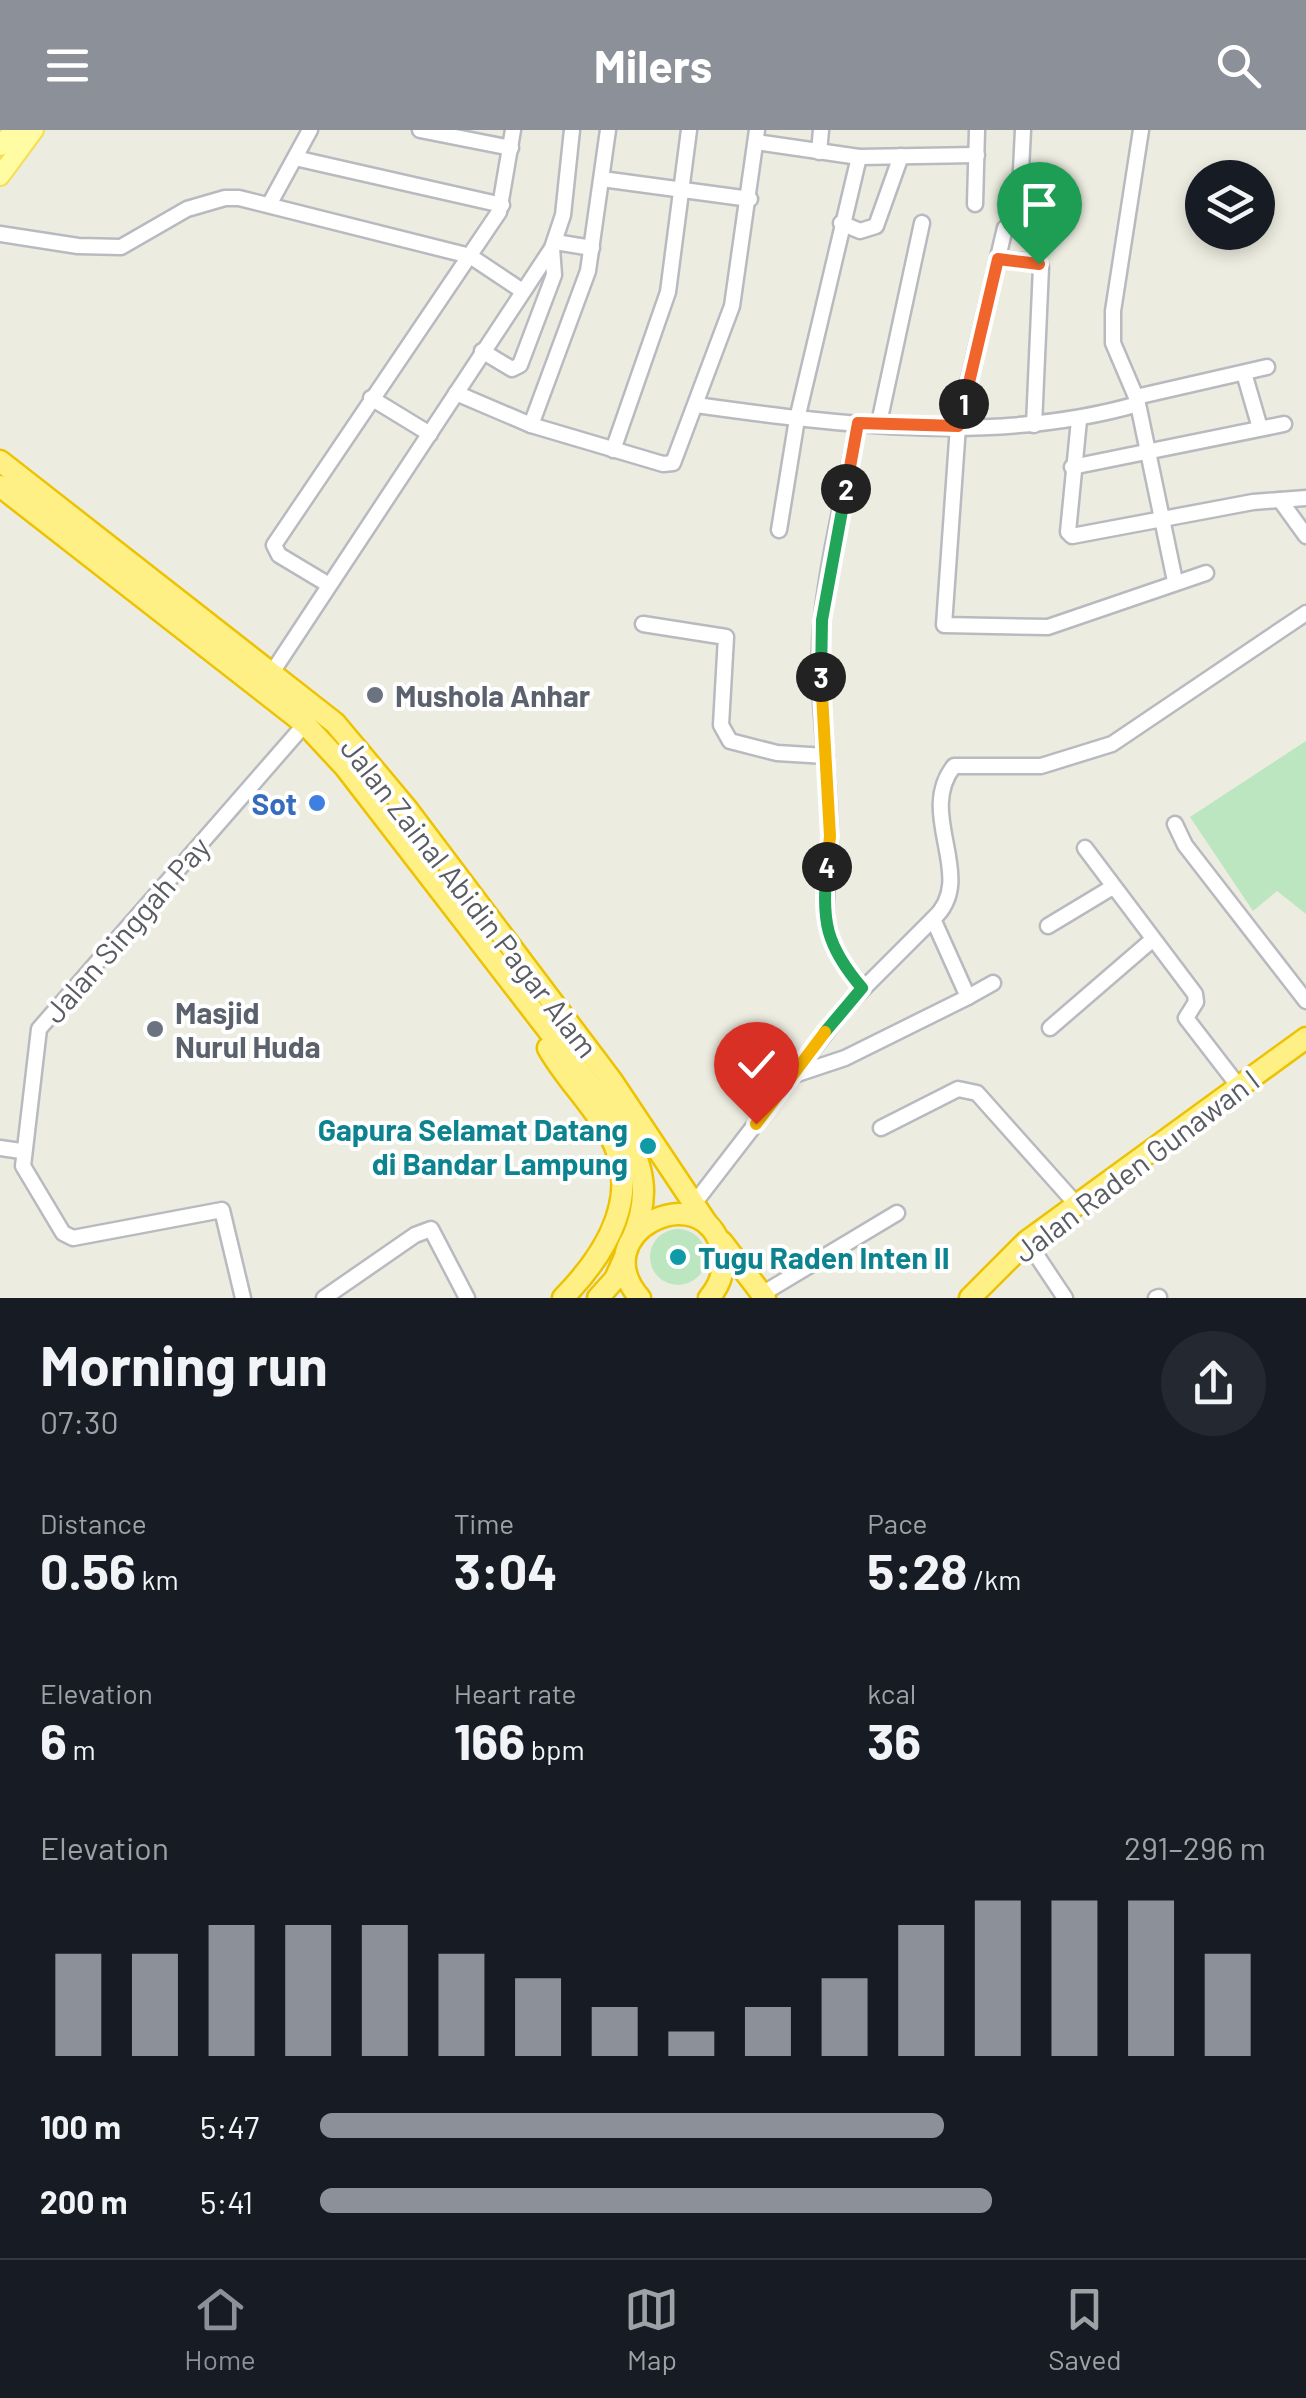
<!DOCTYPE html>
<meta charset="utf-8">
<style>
:root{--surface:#171b24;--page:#242831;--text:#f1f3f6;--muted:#9ea1a6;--line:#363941;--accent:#8c9099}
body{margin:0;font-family:Barlow,sans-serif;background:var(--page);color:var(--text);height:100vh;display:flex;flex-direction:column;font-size:38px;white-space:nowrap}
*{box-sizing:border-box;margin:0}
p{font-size:32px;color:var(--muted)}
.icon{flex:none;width:55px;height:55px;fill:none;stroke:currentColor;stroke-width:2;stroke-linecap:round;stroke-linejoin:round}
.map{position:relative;height:1168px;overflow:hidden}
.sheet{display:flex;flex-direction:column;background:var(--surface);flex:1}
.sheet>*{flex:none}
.controls{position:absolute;left:1185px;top:30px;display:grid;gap:20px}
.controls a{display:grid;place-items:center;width:90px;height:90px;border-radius:50%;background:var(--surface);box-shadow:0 5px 15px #0003;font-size:50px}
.pin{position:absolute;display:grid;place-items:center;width:85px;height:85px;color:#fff;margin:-102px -42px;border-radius:50% 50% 50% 0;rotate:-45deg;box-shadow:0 0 10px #0007}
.pin .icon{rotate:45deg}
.km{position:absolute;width:50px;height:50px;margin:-25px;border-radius:50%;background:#222;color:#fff;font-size:28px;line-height:50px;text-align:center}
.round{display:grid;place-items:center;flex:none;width:105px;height:105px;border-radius:52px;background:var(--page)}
.summary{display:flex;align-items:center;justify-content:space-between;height:170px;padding:0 40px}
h1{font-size:55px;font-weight:700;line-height:75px}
.figures{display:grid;grid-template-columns:repeat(3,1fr);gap:15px;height:170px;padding:10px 40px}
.figures div{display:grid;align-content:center}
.figures b{font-size:50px;font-weight:700}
.figures small{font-size:28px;font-weight:400}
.figures p{font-size:28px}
.chart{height:280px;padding:20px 40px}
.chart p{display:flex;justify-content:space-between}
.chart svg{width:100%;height:180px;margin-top:10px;stroke:var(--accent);stroke-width:6}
ul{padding:0 40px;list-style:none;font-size:32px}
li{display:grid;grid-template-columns:160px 120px 1fr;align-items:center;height:75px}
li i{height:25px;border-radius:12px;background:var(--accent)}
header{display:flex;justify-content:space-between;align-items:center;height:130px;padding:0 40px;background:var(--accent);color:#fff;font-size:45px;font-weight:700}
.menu{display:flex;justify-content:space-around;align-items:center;height:140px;border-top:2px solid var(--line);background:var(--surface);font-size:28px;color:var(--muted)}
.menu a{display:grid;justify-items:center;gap:5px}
.menu .on{color:var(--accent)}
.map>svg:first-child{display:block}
.green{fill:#bbe6c0}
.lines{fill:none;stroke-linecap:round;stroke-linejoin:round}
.minor-casing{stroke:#b8bac0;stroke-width:19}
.major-casing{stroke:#f7de4e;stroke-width:22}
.highway-casing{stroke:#edc200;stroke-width:25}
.minor{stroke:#fff;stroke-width:14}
.major{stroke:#fffca3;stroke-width:18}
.highway{stroke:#fff085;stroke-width:20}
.split-1-casing{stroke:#fff;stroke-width:20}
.split-2-casing{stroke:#fff;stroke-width:20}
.split-3-casing{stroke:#fff;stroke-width:20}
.split-4-casing{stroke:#fff;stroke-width:20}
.split-5-casing{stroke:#fff;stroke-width:20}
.split-6-casing{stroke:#fff;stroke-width:20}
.split-1{stroke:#f0652b;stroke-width:12}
.split-2{stroke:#f0652b;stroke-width:12}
.split-3{stroke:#22a559;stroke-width:12}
.split-4{stroke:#f5b400;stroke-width:12}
.split-5{stroke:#22a559;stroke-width:12}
.split-6{stroke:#f5b400;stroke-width:12}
.worship-dot{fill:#6b7280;stroke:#fff;stroke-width:4}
.shop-dot{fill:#3f7fe0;stroke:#fff;stroke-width:4}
.culture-dot{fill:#0f9aa8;stroke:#fff;stroke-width:4}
.labels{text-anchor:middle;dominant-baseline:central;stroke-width:8;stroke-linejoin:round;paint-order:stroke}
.worship-label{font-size:30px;font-weight:bold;fill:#5b616d;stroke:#fff;text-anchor:start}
.shop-label{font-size:30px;font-weight:bold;fill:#366cbe;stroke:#fff;text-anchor:end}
.street-label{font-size:30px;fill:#595c62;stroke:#fff}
.culture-label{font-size:30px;font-weight:bold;fill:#0d838f;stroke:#fff;text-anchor:end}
</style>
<header><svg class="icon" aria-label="menu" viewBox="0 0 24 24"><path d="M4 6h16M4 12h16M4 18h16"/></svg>Milers<svg class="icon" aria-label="search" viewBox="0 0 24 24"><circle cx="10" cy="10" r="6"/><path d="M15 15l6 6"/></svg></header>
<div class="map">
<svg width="1306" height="1168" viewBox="0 0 1306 1168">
<rect width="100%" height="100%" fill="#edece0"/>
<g class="green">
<polygon points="1306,611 1306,784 1277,761 1253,781 1190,687"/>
<circle cx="678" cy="1127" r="28"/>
</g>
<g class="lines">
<g class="minor-casing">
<g id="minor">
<polyline points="420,0 511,18"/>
<polyline points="756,12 859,27 977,25"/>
<polyline points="819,22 821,0"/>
<polyline points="295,28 502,75"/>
<polyline points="602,49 750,69"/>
<polyline points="975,74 977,0"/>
<polyline points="269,75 310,0"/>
<polyline points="1019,80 1023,0"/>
<polyline points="841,93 860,101 876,96 901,26"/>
<polyline points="1005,98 958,296 944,495 1048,497 1206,443"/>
<polyline points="0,104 78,116 121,117 187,79 225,68 239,68 470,126 521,160"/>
<polyline points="555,112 592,118"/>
<polyline points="998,129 1036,132 1041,137 1034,295"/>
<polyline points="482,221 512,239 520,235 554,145 552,118"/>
<polyline points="1244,243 1260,298"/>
<polyline points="456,263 531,295 663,334 673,333 732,176 757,0"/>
<polyline points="1136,267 1113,213 1113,181 1141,0"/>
<polyline points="371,268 430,304"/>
<polyline points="1138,274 1175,451"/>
<path d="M696 275C840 295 996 315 1138 274L1136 267 1267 237"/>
<polyline points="1079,290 1068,402 1072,406 1253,372 1306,368"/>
<path d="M858 293C846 358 829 423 822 488 814 559 829 631 830 701 831 774 807 794 862 858"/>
<polyline points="879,293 922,93"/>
<polyline points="531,295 588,141 608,0"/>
<polyline points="613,320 668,162 689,0"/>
<polyline points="1072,337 1284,294"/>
<polyline points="1280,370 1306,406"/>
<polyline points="779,400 797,289 859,27"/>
<polyline points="329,455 279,425 274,415 499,82 513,0"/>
<polyline points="643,494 726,507 721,595 730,611 777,623 826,626"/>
<polyline points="273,541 552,118 563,85 572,0"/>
<polyline points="1175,694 1185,715 1306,871"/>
<polyline points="1085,718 1195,864 1196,872 1186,888 1240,958"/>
<polyline points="1048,796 1111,758"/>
<polyline points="968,867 993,853"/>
<polyline points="1050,898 1152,810"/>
<path d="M788 947 845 928 968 867 933 789C979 748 915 685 954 636H1041L1112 614 1306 483"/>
<polyline points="881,998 958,959 977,963 1077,1075"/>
<polyline points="0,1018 21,1021"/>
<polyline points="693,1075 848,874 933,789"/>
<polyline points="1027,1111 1065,1168"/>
<polyline points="762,1164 897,1083"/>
<polyline points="243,1168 222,1080 73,1108 63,1103 23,1036 39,899 305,594"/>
<polyline points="324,1168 415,1105 431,1099 467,1168"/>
<polyline points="1156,1168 1159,1167"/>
</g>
</g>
<g class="major-casing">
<g id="major">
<polyline points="0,16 14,0"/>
<polyline points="0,46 34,0"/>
</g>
</g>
<g class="highway-casing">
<g id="highway">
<polyline points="0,331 335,593 407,679 612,951 708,1095"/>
<path d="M0 356 305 594 345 637 622 996C644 1036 651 1066 632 1109"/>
<path d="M548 918C565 948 590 972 607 1001 645 1062 606 1124 563 1168"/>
<polyline points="722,1112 765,1168"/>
<polyline points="598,1168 615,1149 624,1129"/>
<path d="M640 1168C583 1103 702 1045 721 1118 726 1137 722 1153 709 1168"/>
<polyline points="970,1168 1027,1111 1306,908"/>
</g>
</g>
<use href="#minor" class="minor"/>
<use href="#major" class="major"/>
<use href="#highway" class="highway"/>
</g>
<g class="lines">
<g class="split-1-casing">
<polyline id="split-1" points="964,274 998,129 1039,134"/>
</g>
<g class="split-2-casing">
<polyline id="split-2" points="846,359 858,293 958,296 964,274"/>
</g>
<g class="split-3-casing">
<polyline id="split-3" points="821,547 822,490 846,359"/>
</g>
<g class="split-4-casing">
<polyline id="split-4" points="821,547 830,706 827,737"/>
</g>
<g class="split-5-casing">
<path id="split-5" d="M825 902 862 858C826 816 821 790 827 737"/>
</g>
<g class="split-6-casing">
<polyline id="split-6" points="756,994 825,902"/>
</g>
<use href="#split-1" class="split-1"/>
<use href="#split-2" class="split-2"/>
<use href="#split-3" class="split-3"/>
<use href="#split-4" class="split-4"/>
<use href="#split-5" class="split-5"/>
<use href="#split-6" class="split-6"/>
</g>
<g class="worship-dot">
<circle cx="375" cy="565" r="10"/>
<circle cx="155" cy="899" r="10"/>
</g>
<circle class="shop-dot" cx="317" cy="673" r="10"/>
<g class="culture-dot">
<circle cx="648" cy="1016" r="10"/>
<circle cx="678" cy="1127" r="10"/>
</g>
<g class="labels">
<g class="worship-label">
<text x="395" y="565">Mushola Anhar</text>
<text x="175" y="882">Masjid<tspan x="175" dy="34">Nurul Huda</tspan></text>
</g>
<g class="shop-label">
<text x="297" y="673">Sot</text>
</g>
<g class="street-label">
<text transform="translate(470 767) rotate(52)">Jalan Zainal Abidin Pagar Alam</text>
<text transform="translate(126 799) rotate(-49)">Jalan Singgah Pay</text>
<text transform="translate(1136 1035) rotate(-37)">Jalan Raden Gunawan I</text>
</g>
<g class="culture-label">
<text x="628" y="999">Gapura Selamat Datang<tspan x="628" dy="34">di Bandar Lampung</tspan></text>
<text x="698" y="1127" text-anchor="start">Tugu Raden Inten II</text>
</g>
</g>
</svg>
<div class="controls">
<a><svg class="icon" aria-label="layers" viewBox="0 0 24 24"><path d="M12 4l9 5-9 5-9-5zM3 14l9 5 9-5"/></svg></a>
</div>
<div class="pin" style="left:1039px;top:134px;background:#1e9e55"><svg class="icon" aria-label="arrive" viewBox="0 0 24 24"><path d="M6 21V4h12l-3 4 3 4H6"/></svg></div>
<div class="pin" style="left:756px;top:994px;background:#d93025"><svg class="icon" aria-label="check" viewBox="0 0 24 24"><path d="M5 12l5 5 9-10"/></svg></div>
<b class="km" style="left:964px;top:274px">1</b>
<b class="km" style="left:846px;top:359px">2</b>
<b class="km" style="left:821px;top:547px">3</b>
<b class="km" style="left:827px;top:737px">4</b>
</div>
<section class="sheet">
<div class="summary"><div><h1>Morning run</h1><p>07:30</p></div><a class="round"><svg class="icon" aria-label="share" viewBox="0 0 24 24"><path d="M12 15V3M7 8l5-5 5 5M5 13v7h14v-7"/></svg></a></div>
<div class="figures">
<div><p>Distance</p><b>0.56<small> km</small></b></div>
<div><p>Time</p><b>3:04</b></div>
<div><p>Pace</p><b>5:28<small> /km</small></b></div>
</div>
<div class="figures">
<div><p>Elevation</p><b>6<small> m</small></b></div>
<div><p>Heart rate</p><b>166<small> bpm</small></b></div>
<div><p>kcal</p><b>36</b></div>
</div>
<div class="chart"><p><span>Elevation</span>291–296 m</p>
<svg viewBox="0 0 160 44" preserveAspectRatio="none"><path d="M5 44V19M15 44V19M25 44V12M35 44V12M45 44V12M55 44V19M65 44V25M75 44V32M85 44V38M95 44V32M105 44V25M115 44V12M125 44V6M135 44V6M145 44V6M155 44V19"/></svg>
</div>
<ul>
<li><b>100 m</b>5:47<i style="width:66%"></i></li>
<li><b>200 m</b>5:41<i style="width:71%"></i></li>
</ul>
</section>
<nav class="menu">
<a class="on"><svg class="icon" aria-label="home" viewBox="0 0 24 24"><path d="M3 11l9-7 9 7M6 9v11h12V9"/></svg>Home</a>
<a><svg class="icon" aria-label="map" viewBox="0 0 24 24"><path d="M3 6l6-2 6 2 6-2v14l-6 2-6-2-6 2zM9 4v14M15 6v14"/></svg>Map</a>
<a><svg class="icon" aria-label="saved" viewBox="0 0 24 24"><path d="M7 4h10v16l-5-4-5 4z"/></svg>Saved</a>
</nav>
